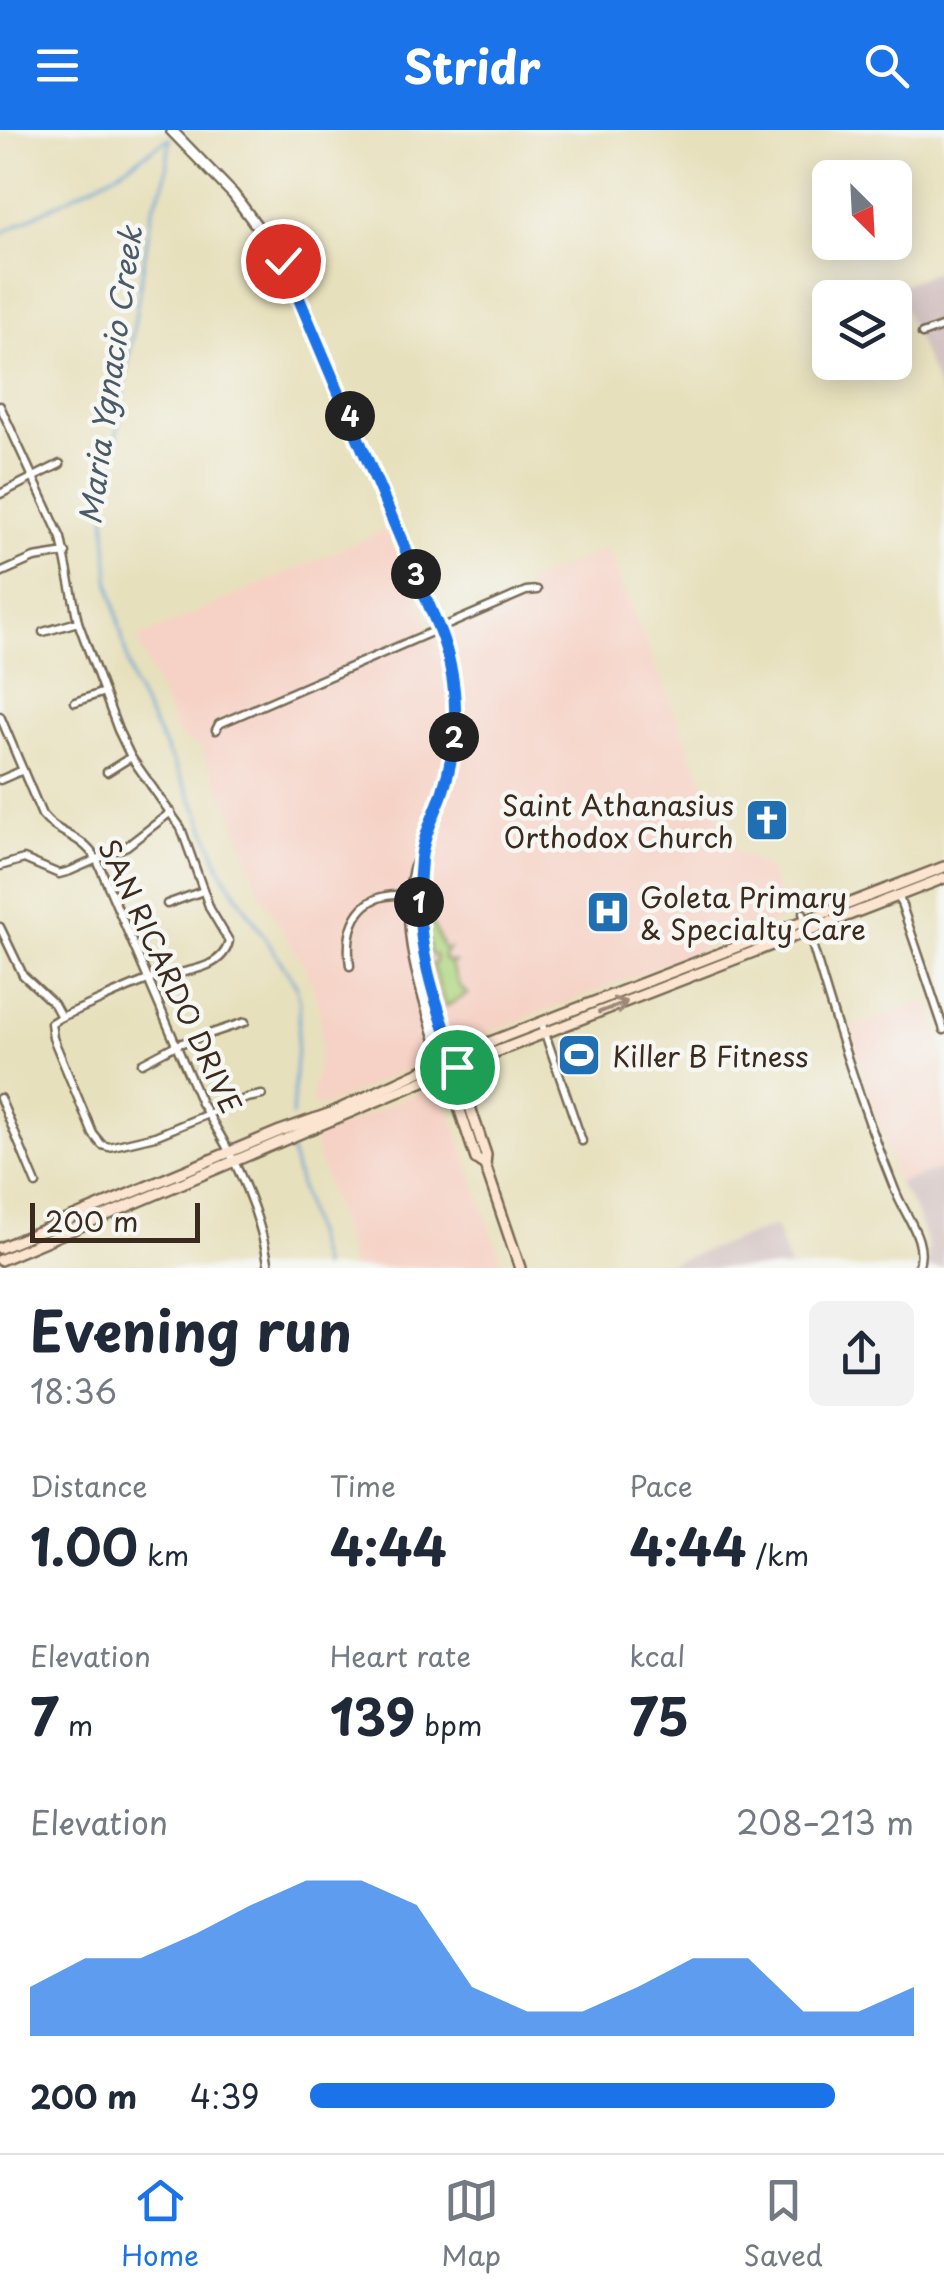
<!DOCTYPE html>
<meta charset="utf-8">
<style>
:root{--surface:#fff;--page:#f2f2f3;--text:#1f2937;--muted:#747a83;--line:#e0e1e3;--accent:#1a73e8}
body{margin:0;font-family:"Playpen Sans",sans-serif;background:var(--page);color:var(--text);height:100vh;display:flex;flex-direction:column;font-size:38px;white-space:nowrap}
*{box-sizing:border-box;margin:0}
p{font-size:32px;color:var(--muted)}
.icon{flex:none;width:55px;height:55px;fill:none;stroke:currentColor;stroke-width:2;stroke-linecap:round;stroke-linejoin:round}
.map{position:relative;height:1138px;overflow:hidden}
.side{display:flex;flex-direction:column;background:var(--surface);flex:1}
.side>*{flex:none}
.needle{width:65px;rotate:156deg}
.tools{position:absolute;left:812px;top:30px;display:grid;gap:20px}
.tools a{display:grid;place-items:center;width:100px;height:100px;border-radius:15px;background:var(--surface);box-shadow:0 5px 25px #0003;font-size:50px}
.scale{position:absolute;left:30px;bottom:25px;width:170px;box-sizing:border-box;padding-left:10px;border:5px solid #3b2a1e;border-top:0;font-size:28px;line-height:35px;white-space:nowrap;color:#3b2a1e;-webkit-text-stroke:8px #f6f6f2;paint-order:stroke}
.pin{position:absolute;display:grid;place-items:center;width:85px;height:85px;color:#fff;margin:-42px;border:5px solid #fff;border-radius:50%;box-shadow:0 2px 10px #0007}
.km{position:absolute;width:50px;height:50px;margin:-25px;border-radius:50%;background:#222;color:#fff;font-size:28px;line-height:50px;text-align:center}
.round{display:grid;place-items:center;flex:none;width:105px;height:105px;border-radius:15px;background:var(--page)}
.summary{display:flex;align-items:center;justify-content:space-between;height:170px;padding:0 30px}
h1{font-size:55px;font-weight:700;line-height:75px}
.metrics{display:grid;grid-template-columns:repeat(3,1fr);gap:15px;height:170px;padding:10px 30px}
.metrics div{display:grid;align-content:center}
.metrics b{font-size:50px;font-weight:700}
.metrics small{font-size:28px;font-weight:400}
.metrics p{font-size:28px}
.chart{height:280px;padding:20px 30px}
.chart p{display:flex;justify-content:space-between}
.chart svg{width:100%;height:180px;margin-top:10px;fill:var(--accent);opacity:.7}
ul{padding:0 30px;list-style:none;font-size:32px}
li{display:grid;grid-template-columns:160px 120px 1fr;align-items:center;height:75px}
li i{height:25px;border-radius:12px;background:var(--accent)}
header{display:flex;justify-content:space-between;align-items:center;height:130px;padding:0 30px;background:var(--accent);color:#fff;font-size:45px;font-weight:700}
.tabs{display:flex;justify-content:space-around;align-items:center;height:140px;border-top:2px solid var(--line);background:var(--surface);font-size:28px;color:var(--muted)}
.tabs a{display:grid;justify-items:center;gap:5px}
.tabs .selected{color:var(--accent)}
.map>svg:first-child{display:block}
.built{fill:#f6d1c5}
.industrial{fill:#d1bfbf}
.green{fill:#afd681;stroke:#758050;stroke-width:2.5}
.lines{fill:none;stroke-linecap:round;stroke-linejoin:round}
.stream{stroke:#61a1d4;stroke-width:2.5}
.minor-casing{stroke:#776a55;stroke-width:11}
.tertiary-casing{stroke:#776a55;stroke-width:14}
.secondary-casing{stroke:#776a55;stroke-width:14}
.minor{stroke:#fff;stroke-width:6}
.tertiary{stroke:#fff;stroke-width:9}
.secondary{stroke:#fce5d0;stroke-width:9}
.oneway{stroke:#9c8877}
.route-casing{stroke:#fff;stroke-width:20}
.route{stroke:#1a73e8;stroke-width:12}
.labels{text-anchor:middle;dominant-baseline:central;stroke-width:9;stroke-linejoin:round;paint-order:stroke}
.poi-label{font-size:28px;fill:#3b2a1e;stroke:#f6f6f2;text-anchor:start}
.street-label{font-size:28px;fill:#3b2a1e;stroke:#f6f6f2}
.water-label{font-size:30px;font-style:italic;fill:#4a5a67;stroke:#f6f6f2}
</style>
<header><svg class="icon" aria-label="menu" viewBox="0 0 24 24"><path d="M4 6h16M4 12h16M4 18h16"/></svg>Stridr<svg class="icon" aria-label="search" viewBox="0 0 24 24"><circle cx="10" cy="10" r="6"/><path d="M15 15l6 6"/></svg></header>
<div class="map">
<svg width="944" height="1138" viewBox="0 0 944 1138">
<rect width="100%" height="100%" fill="#f6f6f2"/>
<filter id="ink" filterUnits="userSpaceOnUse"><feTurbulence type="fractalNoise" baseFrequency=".01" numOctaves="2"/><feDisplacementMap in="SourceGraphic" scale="20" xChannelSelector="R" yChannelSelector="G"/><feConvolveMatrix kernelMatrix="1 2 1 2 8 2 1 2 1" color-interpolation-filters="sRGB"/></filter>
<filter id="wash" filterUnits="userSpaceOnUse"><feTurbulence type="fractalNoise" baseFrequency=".0048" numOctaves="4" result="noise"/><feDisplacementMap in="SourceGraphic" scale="40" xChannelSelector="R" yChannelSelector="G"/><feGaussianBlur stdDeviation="2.25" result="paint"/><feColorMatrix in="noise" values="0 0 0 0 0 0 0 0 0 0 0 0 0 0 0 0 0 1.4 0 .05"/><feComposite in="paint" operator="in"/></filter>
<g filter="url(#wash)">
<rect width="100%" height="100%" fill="#e7e0bc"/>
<g class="built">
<polygon points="389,398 427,491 424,496 429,511 531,466 527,452 607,419 719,688 739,724 746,725 768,739 789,786 465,912 456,908 433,919 428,930 326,976 315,976 312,969 321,917 320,881 310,847 260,763 236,693 200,615 188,612 178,605 137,509"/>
<polygon points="928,871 944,925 944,1038 898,1053 848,899"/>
<polygon points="433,956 443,958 504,1138 353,1138 313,1009"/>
</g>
<g class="industrial">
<polygon points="944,139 944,272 895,157"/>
<polygon points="944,1038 944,1138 927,1138 928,1116 916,1082 898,1053"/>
<polygon points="775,1096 790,1138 656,1138 696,1124"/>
</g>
<polygon class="green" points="430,787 444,820 448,819 443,824 445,831 454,832 450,834 460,857 468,864 445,877 432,834 436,833 435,825 430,825 426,788"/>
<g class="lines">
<g class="stream">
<polyline points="170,8 165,51 152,80 105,380 109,449 133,555 199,683 222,742 296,855 300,873 292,986"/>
<polyline points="0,104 118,42 168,9"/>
<polyline points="290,1018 322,1138"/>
</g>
</g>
</g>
<g filter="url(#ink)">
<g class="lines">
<g class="minor-casing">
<g id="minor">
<polyline points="922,204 944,196"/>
<path d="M0 276 61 408 78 492 118 600 131 627 181 698 210 779 229 811C222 844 173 841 148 850 119 861 90 875 61 887L51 893 53 908 93 1004 102 1015 109 1017 155 1006 247 968 262 965"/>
<polyline points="0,364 60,334"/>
<polyline points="0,443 34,428 66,423"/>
<polyline points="43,502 78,492"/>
<polyline points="75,572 104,562"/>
<path d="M0 586 42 685C59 706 80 703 97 730L201 973C233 1023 260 1079 269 1138"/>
<polyline points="216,600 219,594 526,461 537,460"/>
<polyline points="107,642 131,627"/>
<polyline points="0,650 23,640"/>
<polyline points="0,736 24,729 59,744 70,741 127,716 171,682"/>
<polyline points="898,764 944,900"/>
<polyline points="167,774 203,761"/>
<path d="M803 783C830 876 859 971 895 1060 904 1085 929 1111 918 1138"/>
<polyline points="0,797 23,845 54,874 61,887"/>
<path d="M350 836C344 793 361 759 410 766"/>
<polyline points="541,892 582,1011"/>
<polyline points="142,933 176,915 245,892"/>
<polyline points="0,968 36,1054"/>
</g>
</g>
<g class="tertiary-casing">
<g id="tertiary">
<path d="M171 0 233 64 283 131 448 524C466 598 444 651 423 720 421 728 416 734 414 741 399 805 425 871 443 931"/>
<polyline points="420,729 421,818 454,926"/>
</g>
</g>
<g class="secondary-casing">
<g id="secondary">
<polyline points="455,932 486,1025 485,1035 520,1138"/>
<polyline points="446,938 476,1029 485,1035"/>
<polyline points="0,1118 280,1001 331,983 454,926 944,737"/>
<polyline points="0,1130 457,937 944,748"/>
</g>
</g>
<use href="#minor" class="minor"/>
<use href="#tertiary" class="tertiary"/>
<use href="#secondary" class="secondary"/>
</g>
<defs><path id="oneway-shaft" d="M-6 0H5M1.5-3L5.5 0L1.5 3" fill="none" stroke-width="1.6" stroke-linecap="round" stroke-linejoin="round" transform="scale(2.5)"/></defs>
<use class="oneway" href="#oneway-shaft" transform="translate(613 877) rotate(-21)"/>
</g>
<g class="lines" filter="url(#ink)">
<g class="route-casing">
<path id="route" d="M283 131 439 499C460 552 460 610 442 664 435 684 423 707 421 729 413 816 432 857 457 937"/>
</g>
<use href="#route" class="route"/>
</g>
<defs>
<g id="church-square" transform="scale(2.25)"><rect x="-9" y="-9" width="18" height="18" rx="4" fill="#1f6fb2" stroke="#f6f6f2"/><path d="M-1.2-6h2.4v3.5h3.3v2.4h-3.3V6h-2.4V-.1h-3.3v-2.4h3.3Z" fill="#fff"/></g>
<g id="hospital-square" transform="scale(2.25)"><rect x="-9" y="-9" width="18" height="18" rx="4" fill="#1f6fb2" stroke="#f6f6f2"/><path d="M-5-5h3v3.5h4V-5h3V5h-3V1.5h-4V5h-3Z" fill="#fff"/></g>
<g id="stadium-square" transform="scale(2.25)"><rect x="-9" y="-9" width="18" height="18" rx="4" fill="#1f6fb2" stroke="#f6f6f2"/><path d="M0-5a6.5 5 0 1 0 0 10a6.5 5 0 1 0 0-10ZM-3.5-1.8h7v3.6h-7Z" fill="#fff"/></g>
</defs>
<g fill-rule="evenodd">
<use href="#church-square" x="767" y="690"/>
<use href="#hospital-square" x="608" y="782"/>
<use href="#stadium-square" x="579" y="925"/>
</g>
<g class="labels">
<g class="poi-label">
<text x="734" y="674" text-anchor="end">Saint Athanasius<tspan x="734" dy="32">Orthodox Church</tspan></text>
<text x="640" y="766">Goleta Primary<tspan x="640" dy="32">&amp; Specialty Care</tspan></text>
<text x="612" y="925">Killer B Fitness</text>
</g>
<g class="street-label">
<text transform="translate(171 846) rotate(65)">SAN RICARDO DRIVE</text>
</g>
<g class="water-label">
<text transform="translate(109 245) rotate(-82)">Maria Ygnacio Creek</text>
</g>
</g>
</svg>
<div class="tools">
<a><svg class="needle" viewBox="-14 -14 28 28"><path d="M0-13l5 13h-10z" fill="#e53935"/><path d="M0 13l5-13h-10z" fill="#747a83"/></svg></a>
<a><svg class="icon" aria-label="layers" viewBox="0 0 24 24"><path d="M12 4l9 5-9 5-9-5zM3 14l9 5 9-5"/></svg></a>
</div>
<div class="scale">200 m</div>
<div class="pin" style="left:457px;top:937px;background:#1e9e55"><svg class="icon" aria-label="arrive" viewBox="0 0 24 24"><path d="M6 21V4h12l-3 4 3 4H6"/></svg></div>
<div class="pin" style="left:283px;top:131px;background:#d93025"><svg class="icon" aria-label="check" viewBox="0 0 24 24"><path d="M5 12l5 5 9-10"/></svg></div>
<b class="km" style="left:419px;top:772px">1</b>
<b class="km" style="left:454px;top:607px">2</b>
<b class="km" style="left:416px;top:444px">3</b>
<b class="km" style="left:350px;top:286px">4</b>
</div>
<section class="side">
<div class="summary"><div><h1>Evening run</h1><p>18:36</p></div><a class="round"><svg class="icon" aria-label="share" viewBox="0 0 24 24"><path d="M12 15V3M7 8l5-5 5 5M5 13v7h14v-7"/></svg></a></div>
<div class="metrics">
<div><p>Distance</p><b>1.00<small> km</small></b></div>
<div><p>Time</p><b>4:44</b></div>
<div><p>Pace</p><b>4:44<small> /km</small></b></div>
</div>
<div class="metrics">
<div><p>Elevation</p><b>7<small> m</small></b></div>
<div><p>Heart rate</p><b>139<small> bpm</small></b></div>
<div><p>kcal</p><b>75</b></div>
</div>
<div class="chart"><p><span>Elevation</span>208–213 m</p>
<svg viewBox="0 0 160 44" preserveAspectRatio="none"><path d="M0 44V32L10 25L20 25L30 19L40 12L50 6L60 6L70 12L80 32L90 38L100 38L110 32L120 25L130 25L140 38L150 38L160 32V44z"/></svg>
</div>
<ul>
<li><b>200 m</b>4:39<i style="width:87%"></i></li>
</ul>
</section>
<nav class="tabs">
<a class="selected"><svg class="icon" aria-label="home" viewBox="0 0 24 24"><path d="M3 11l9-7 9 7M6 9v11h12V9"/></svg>Home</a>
<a><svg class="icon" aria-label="map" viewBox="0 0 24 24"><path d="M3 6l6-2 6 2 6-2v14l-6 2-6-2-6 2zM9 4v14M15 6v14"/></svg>Map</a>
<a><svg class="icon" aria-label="saved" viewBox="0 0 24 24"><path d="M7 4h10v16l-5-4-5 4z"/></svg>Saved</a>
</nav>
